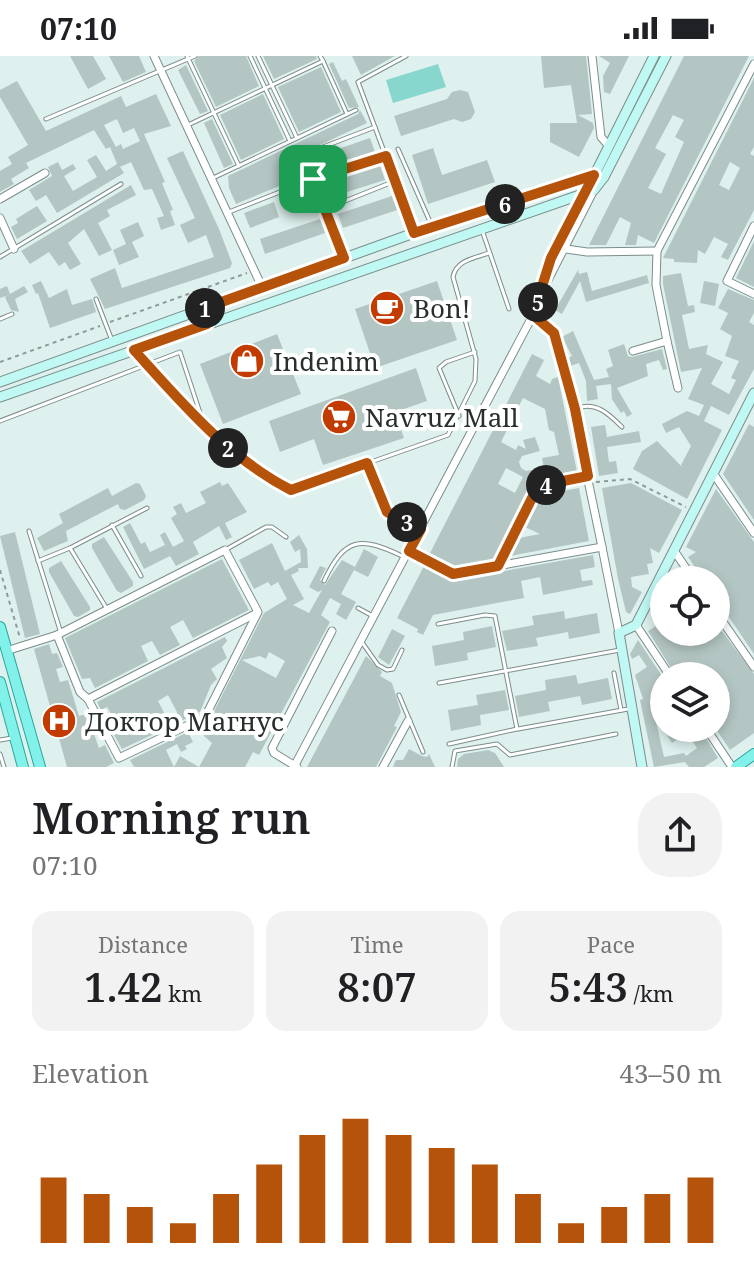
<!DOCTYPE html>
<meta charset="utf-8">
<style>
:root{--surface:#fff;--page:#f2f2f2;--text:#202124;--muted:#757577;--accent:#b45309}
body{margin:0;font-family:"Noto Serif",serif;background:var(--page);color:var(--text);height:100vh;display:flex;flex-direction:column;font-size:30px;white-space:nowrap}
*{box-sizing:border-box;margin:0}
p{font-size:26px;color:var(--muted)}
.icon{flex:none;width:44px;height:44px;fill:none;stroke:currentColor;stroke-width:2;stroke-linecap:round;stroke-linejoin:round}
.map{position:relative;height:711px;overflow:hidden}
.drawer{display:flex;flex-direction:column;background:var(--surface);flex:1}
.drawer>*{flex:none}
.tools{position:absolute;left:650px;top:510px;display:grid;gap:16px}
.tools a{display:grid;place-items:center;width:80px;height:80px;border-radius:50%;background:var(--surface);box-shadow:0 4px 12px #0003;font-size:40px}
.pin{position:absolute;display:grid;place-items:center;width:68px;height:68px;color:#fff;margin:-34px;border-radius:16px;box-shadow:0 4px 12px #0006}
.km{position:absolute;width:40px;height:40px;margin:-20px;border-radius:50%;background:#222;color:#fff;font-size:22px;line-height:40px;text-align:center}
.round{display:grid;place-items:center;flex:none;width:84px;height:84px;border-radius:32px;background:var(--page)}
.summary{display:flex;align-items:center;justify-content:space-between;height:136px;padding:0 32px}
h1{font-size:44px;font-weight:600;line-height:60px}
.metrics{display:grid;grid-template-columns:repeat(3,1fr);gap:12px;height:136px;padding:8px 32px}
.metrics div{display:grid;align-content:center;border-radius:20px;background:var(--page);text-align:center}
.metrics b{font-size:40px;font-weight:600}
.metrics small{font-size:22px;font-weight:400}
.metrics p{font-size:22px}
.chart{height:224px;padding:16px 32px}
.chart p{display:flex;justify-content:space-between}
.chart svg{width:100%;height:144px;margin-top:8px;stroke:var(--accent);stroke-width:6}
.status{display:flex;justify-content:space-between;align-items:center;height:56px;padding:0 40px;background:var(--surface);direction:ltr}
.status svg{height:22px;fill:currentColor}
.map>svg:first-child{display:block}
.green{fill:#88d7cf}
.building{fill:#b4c6c3;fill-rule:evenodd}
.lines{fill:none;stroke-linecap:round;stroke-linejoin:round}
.lane-casing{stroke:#7c8d8b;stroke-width:5}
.street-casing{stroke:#7c8d8b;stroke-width:9}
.secondary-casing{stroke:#7c8d8b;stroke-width:11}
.primary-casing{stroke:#2ba79e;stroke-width:12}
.path{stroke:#8e9b99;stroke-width:2;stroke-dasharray:4 4;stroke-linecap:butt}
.lane{stroke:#fff;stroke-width:3}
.street{stroke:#fff;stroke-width:7}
.secondary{stroke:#c0f8f4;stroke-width:9}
.primary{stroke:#81f1e9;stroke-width:10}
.route-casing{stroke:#fff;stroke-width:16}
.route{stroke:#b45309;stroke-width:10}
.labels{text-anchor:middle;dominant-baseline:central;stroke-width:8;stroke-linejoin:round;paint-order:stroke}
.poi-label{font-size:26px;fill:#282f2e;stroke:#fff;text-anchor:start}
</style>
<div class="status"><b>07:10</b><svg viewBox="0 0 49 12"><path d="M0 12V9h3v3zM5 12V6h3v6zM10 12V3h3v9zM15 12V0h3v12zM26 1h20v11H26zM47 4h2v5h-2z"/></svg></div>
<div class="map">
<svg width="754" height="711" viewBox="0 0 754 711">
<rect width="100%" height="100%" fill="#def1ee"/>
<polygon class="green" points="438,8 446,31 393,47 386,24"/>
<g class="building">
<polygon points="70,0 93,0 106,23 88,33"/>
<polygon points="109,0 139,0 146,16 123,26"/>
<polygon points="199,0 246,0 259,30 216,51 194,5"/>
<polygon points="263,0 316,0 317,3 274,23"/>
<polygon points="352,0 395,0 361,19"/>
<polygon points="541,0 586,0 592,58 578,59 593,67 594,72 579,101 550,86 550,67 577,67 571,29 544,32"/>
<polygon points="599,0 629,0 610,38 604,36 603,20 610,7"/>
<path d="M684 0H749L654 187 638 179 636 189H625L631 167 620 161 606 189H589ZM673 59 684 64 675 81 684 86 661 138 648 132 666 98 655 92Z"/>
<polygon points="333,6 342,25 346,23 359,51 349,52 329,8"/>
<polygon points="186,9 208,55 200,58 178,14"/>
<polygon points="321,11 341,56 299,76 278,31"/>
<path d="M754 22V91L750 98 754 100V154L728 204 721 201 728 188 714 181 705 198 698 194 697 207 674 206V203L663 202ZM730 106 740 112 729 134 719 129Z"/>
<path d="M17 25 46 75 121 40 126 51 156 38 171 70 144 78 165 126 162 127 173 154 170 155 175 169 161 174 157 162 164 160 152 133 144 134 131 106 120 111 124 117 57 157 46 139 36 145 29 134 52 120 48 111 58 106 62 114 73 108 76 113 64 120 73 135 97 121 87 104 96 99 106 115 117 108 110 91 106 93 94 74 26 107 29 112 11 123 14 128 0 136V115L12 108 8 101 28 89 0 41V34ZM117 63 123 77 134 72 140 85 123 93 121 88 116 91 104 69Z"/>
<polygon points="460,34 468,36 475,56 471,63 462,66 454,63 401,80 394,60 447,43 452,36"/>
<polygon points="263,38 284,83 241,104 220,59"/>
<polygon points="360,54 367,67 292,102 301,121 236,148 229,132 228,120 358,58"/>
<polygon points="212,63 233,108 224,112 204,67"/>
<polygon points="370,82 376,99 317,117 312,102"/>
<polygon points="433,92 442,119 487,104 495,126 428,148 412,99"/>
<polygon points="183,95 219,173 232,207 230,212 105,253 90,223 115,212 122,232 214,201 206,179 188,187 180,169 195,162 167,102"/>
<polygon points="379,107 385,124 328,142 322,125"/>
<polygon points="131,129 136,139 107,154 110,160 98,167 112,194 99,200 84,173 68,187 81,208 70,214 65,206 59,210 49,196 30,208 21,195"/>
<polygon points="306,135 312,150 291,157 286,142"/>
<polygon points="392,140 397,154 343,172 338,158"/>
<polygon points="274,146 279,161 250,172 244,157"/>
<polygon points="37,150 47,165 17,183 11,171 18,167 16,163"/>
<polygon points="320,163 325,177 265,198 260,183"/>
<polygon points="138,166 144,180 132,186 139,201 119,209 113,194 126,188 120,174"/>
<polygon points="754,185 754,231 736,222"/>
<polygon points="578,214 579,218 587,216 592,235 647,219 649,227 586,246 580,225 562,258 555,254"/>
<polygon points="681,217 688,250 694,249 695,256 682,259 689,293 708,289 706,298 723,306 711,328 729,338 736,324 731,322 739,305 725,300 732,280 720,273 728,257 718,252 728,233 754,244 754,257 749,266 754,269 754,313 729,359 711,350 704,365 722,374 687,443 633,413 642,395 657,385 683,412 681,409 691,390 679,371 666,377 662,368 687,355 699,360 704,349 688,343 702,312 681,316 663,228 663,220"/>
<polygon points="41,225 49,242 67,233 72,249 92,243 96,256 50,272 38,237 36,238 32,229"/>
<polygon points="437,225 457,284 375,312 355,253"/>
<polygon points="704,225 719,228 715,250 700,247"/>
<polygon points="7,230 10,238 24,230 28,236 15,243 19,256 11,254 5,241 9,239 0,242 0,233"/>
<polygon points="573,275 594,324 609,321 606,313 613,310 608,294 624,288 628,300 632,301 662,293 667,313 663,314 659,304 646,308 648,320 617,332 632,358 627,361 624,355 621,357 612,343 611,328 596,330 598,343 587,345 586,325 579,307 570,310 568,302 572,300 562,281"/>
<polygon points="277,278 301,338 223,368 200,308"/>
<path d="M532 298 544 304 536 320 550 328 552 323 558 321 577 416 535 424 494 504 456 510 430 497ZM523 342 545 353 549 374 554 376 559 399 542 402 544 412 526 415 521 412 519 406 522 400 540 395 535 381 523 384 526 393 518 389 516 394 501 386ZM506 412 523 421 515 437 498 428Z"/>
<polygon points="416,312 427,345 395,356 404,382 323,409 314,383 280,396 269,365"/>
<polygon points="749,368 754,371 754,464 723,418"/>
<polygon points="605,369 607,381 639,375 641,386 607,391 609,406 616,405 618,417 599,420 591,371"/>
<polygon points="220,426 222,430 228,427 247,456 225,467 232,481 226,484 219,470 193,486 199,498 176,510 170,500 144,513 123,471 130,467 141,488 145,486 150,496 165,489 160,479 165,476 173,491 184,485 171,462 177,458 173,451 181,447 186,457 206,447 200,436"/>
<polygon points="136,427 140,428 146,440 144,444 125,454 120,453 118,448 66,475 68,485 44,495 37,482 63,467 59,458 108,432 112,440"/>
<polygon points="631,427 682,454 659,497 650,492 653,507 647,508 649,518 631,521 632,531 642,536 630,558 626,556 618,523 602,432"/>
<polygon points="579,432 589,485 510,500 519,482 540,478 525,471 541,439"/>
<polygon points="716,433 754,486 754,598 716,542 716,524 704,524 688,501 696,496 686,491"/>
<polygon points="15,476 40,578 25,582 0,480"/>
<path d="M299 479 307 493 308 512H298L299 515 291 519 304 543 293 549 309 557 322 534 318 536 309 531 320 510 326 512 320 524 325 529 342 504 355 511 364 493 378 501 368 521 354 514 341 538 356 546 346 564 336 558 341 548 330 542 321 559 330 566 259 699 253 696 245 711H134L130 704 188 676 193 686 185 690 187 693 181 696 177 688 166 694 174 711 180 700 199 711 212 687 204 680 208 667 264 557 287 543 278 526 271 530 268 526 254 533 239 504 272 487 285 515 301 506 300 493 295 496 290 486ZM269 596 285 605 276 622 242 604 260 600 266 603Z"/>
<polygon points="104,481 133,526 133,530 121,537 117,535 92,492 92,488"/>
<polygon points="593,499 595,511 580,514 582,525 592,524 593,529 543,539 540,521 521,525 524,542 433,559 423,579 417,576 418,573 397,562 424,510 454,524"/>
<polygon points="222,503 249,554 193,582 183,564 170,571 180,589 160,599 152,585 141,590 148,605 95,632 90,622 82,623 65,582"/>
<polygon points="61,505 90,551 90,554 78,561 74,560 49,516 49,512"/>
<polygon points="564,555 565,563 597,557 600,577 569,583 568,576 536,582 538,590 507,595 502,575 534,569 532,560"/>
<polygon points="716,567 754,618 754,677 730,694 716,673 716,646 729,637 721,625 716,629 716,620 676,620 648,575 659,568 669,583 679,576 695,576 698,580 704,576 716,576"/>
<polygon points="492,570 496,591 467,597 468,604 435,610 432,590 464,584 463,576"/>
<polygon points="392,573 405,580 389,609 378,601"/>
<polygon points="225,581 227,585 222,591 227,602 211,613 217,623 211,629 200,656 173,669 177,656 168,639 158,645 171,670 122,693 109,670 116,667 107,651 101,654 97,646"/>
<path d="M638 584 664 623V672H671L674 677 682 672H700L718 702 704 711H689L685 706 654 711 640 644 643 643 635 619 647 611 639 599 632 603 630 598ZM655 661 672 687 687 677 697 692 686 700 684 697 664 701Z"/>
<polygon points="49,588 52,598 57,597 63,611 56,613 60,626 68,624 79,660 87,658 87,655 98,677 94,678 99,692 105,689 114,707 106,711 67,711 34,593"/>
<polygon points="366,600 382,616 380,620 392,627 401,656 394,670 397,671 376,711 307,711"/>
<polygon points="576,619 578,628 608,622 612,643 582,649 580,640 548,646 550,655 519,661 515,640 546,634 545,624"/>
<polygon points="505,634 509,654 480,659 481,669 451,675 448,654 478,649 476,639"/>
<polygon points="409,693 422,700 427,701 429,698 435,711 393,711 396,704 403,704"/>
<polygon points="488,694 495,697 504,711 457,711 458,703 464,698"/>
</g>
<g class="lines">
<g class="lane-casing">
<g id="lane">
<polyline points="187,0 239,110"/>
<polyline points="250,0 290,85"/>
<polyline points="258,0 297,82"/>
<polyline points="406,0 358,26 413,173"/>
<polyline points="323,5 347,58"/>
<polyline points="46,63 195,0"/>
<polyline points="188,69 323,5 320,0"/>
<polyline points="375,71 310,96 306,103 313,123 386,100"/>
<polyline points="398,93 431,168"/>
<polyline points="213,122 356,54"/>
<polyline points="325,153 395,125"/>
<polyline points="229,156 313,123 344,202"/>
<polyline points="483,177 509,253"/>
<polyline points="0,201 121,128"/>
<polyline points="96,243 111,282"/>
<polyline points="0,263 12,258"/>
<path d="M137 297C184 349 228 401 291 434L448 379 475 325 476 303 453 221C456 204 475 202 489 197"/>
<path d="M575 353C595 344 609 358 622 371"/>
<polyline points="459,360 439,312 446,306 475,296"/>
<polyline points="0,365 180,296 204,369"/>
<polyline points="367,407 387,456 418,472"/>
<polyline points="112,469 141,520"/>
<polyline points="29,475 60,574"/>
<polyline points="225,494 266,471 272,471 286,481"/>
<polyline points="38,505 70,492"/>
<path d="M324 525C345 481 360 480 402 500"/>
<polyline points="358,552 371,559"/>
<polyline points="107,553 70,492 147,452"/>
<polyline points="438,568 485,559 495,560 517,673 449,688"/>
<polyline points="361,585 378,609 387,614 393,613 402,594"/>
<polyline points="614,617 621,654"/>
<polyline points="439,627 620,594"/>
<polyline points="399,639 423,696"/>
<polyline points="518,673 628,653"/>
<polyline points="0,684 12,682"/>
<polyline points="0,698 4,711"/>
<polyline points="452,711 455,695 497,688 510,699 616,678"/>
</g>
</g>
<g class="street-casing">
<g id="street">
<polyline points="154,0 262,231"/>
<polyline points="592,0 601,81 608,89"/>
<polyline points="0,143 45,117"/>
<polyline points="0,162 14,193"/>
<polyline points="754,170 727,225 754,238"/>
<polyline points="566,193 587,196 657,195"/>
<polyline points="547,226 594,134"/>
<polyline points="667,285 678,332"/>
<polyline points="633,295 667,285 656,229 657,195 754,8"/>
<polyline points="713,417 754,477"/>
<polyline points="602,491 619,577"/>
<polyline points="409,495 453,518 602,491 565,315 554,277 533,259"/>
<polyline points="675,496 694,524"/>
<polyline points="498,510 538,430 588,420"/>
<polyline points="716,556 754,611"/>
<polyline points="636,569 670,620"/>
<polyline points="57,579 80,636 88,643 257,557"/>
<polyline points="6,595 57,579 225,494 258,556 205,661 119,702 88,643"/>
<polyline points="706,672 732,711"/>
<polyline points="295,709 533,259 551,202 585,138"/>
<polyline points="297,711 274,697 272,692 332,575"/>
<polyline points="383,711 408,665"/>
</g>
</g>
<g class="secondary-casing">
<g id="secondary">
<polyline points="585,138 654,0"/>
<polyline points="0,326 414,177 594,119 604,121"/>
<polyline points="0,341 594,134 604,121 666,0"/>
<polyline points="642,711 619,577 636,569 754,337"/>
</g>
</g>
<g class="primary-casing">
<g id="primary">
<polyline points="0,571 40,711"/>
<polyline points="0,626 23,711"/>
<polyline points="736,711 754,698"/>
</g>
</g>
<g class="path">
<polyline points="110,266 247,217"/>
<polyline points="0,306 100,270"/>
<polyline points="596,426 630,423 686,451"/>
<polyline points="0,514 20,582"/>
</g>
<use href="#lane" class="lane"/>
<use href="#street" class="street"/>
<use href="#secondary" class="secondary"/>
<use href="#primary" class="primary"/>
</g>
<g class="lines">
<g class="route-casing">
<path id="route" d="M386 100 414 177 594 119 551 202 533 259 554 277 575 353 588 420 538 430 498 510 453 518 409 495 421 473 387 456 367 407 291 434C227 401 182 347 134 294L207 268 202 253 344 202 313 123Z"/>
</g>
<use href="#route" class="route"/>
</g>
<defs>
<g id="cafe-disc" transform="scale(1.8)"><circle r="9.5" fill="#c23b00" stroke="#fff"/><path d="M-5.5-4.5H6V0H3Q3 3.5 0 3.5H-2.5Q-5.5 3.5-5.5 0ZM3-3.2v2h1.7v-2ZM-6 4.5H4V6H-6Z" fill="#fff"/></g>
<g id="shop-disc" transform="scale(1.8)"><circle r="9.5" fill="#c23b00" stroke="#fff"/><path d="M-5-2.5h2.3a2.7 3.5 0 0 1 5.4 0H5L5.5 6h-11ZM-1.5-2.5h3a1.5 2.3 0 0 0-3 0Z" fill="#fff"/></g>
<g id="supermarket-disc" transform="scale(1.8)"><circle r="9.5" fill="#c23b00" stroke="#fff"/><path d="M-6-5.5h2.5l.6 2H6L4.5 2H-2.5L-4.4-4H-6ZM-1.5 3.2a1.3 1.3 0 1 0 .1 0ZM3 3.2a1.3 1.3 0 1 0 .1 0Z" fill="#fff"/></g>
<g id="hospital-disc" transform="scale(1.8)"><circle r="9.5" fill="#c23b00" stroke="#fff"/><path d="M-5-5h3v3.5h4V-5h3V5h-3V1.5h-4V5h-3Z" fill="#fff"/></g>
</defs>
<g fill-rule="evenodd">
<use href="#cafe-disc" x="387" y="252"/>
<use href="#shop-disc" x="247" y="305"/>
<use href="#supermarket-disc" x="339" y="361"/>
<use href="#hospital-disc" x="59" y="665"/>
</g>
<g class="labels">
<g class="poi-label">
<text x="413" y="252">Bon!</text>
<text x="273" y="305">Indenim</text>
<text x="365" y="361">Navruz Mall</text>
<text x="85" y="665">Доктор Магнус</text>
</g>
</g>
</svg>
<div class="tools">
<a><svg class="icon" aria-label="locate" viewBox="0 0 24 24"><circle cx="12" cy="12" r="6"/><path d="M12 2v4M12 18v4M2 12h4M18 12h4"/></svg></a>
<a><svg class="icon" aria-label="layers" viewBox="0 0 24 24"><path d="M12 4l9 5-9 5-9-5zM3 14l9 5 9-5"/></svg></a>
</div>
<div class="pin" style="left:313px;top:123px;background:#1e9e55"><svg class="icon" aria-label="arrive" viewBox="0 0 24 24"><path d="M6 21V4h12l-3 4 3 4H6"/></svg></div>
<b class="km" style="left:205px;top:252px">1</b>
<b class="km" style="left:228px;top:392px">2</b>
<b class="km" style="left:407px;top:466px">3</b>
<b class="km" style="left:546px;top:429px">4</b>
<b class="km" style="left:538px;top:246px">5</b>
<b class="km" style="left:505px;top:148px">6</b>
</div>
<section class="drawer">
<div class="summary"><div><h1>Morning run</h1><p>07:10</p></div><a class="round"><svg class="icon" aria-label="share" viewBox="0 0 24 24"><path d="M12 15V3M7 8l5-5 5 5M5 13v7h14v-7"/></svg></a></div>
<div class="metrics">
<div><p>Distance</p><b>1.42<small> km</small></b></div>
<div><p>Time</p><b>8:07</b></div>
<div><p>Pace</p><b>5:43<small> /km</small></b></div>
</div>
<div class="chart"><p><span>Elevation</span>43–50 m</p>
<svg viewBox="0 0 160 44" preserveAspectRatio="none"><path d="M5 44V24M15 44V29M25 44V33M35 44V38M45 44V29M55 44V20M65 44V11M75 44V6M85 44V11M95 44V15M105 44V20M115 44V29M125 44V38M135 44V33M145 44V29M155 44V24"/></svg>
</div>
</section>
